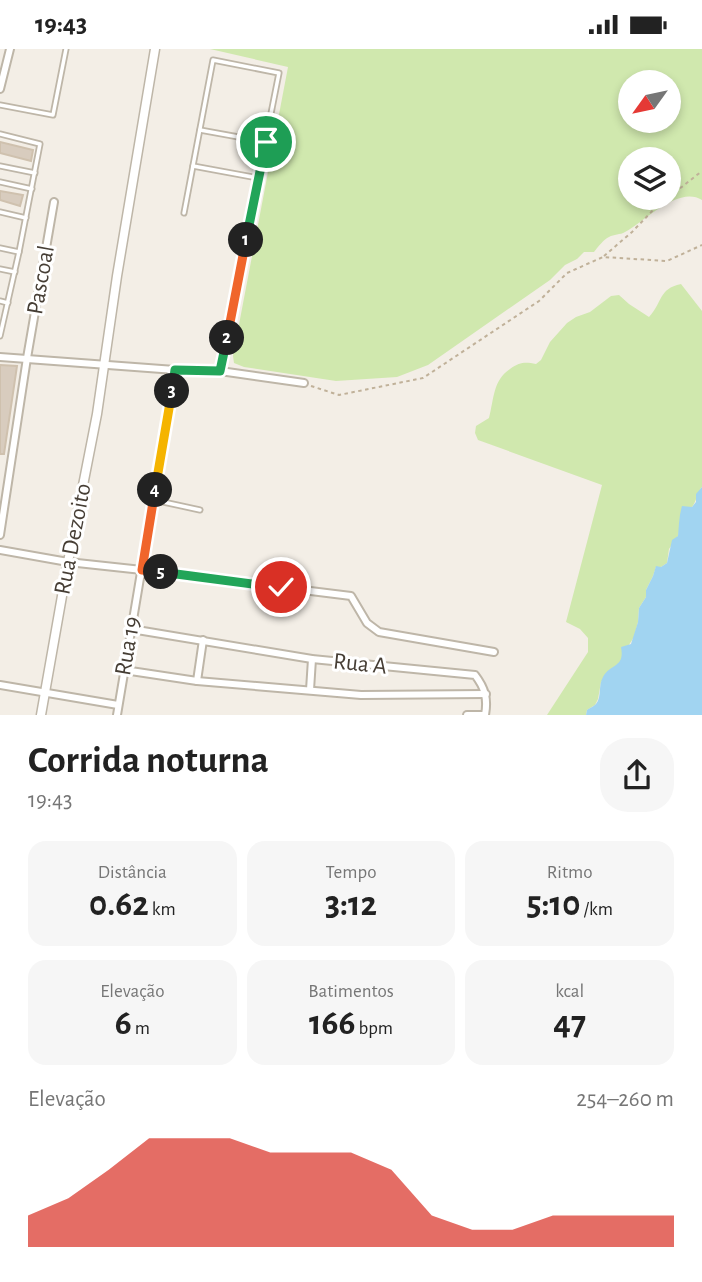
<!DOCTYPE html>
<html lang="pt">
<meta charset="utf-8">
<style>
:root{--surface:#fff;--page:#f6f6f6;--text:#222;--muted:#767676;--accent:#d93025}
body{margin:0;font-family:"Alegreya Sans",sans-serif;background:var(--page);color:var(--text);height:100vh;display:flex;flex-direction:column;font-size:26px;white-space:nowrap}
*{box-sizing:border-box;margin:0}
p{font-size:23px;color:var(--muted)}
.icon{flex:none;width:38px;height:38px;fill:none;stroke:currentColor;stroke-width:2;stroke-linecap:round;stroke-linejoin:round}
.map{position:relative;height:666px;overflow:hidden}
.sheet{display:flex;flex-direction:column;background:var(--surface);flex:1}
.sheet>*{flex:none}
.needle{width:46px;rotate:237deg}
.fabs{position:absolute;left:618px;top:21px;display:grid;gap:14px}
.fabs a{display:grid;place-items:center;width:63px;height:63px;border-radius:50%;background:var(--surface);box-shadow:0 4px 10px #0003;font-size:35px}
.pin{position:absolute;display:grid;place-items:center;width:60px;height:60px;color:#fff;margin:-30px;border:4px solid #fff;border-radius:50%;box-shadow:0 2px 7px #0007}
.km{position:absolute;width:35px;height:35px;margin:-18px;border-radius:50%;background:#222;color:#fff;font-size:19px;line-height:35px;text-align:center}
.round{display:grid;place-items:center;flex:none;width:74px;height:74px;border-radius:28px;background:var(--page)}
.headline{display:flex;align-items:center;justify-content:space-between;height:119px;padding:0 28px}
h1{font-size:38px;font-weight:600;line-height:52px}
.metrics{display:grid;grid-template-columns:repeat(3,1fr);gap:10px;height:119px;padding:7px 28px}
.metrics div{display:grid;align-content:center;border-radius:18px;background:var(--page);text-align:center}
.metrics b{font-size:35px;font-weight:600}
.metrics small{font-size:19px;font-weight:400}
.metrics p{font-size:19px}
.chart{height:196px;padding:14px 28px}
.chart p{display:flex;justify-content:space-between}
.chart svg{width:100%;height:126px;margin-top:7px;fill:var(--accent);opacity:.7}
.status{display:flex;justify-content:space-between;align-items:center;height:49px;padding:0 35px;background:var(--surface);direction:ltr}
.status svg{height:19px;fill:currentColor}
.map>svg:first-child{display:block}
.green{fill:#d0e8ae;fill-rule:evenodd}
.water{fill:#a1d4f1}
.building{fill:#d8ccbe;stroke:#cfc1ae;stroke-width:2}
.lines{fill:none;stroke-linecap:round;stroke-linejoin:round}
.service-casing{stroke:#beb6a8;stroke-width:7}
.minor-casing{stroke:#beb6a8;stroke-width:10}
.tertiary-casing{stroke:#beb6a8;stroke-width:11}
.path{stroke:#c0b199;stroke-width:2;stroke-dasharray:3.5 3.5;stroke-linecap:butt}
.service{stroke:#fff;stroke-width:3.5}
.minor{stroke:#fff;stroke-width:6}
.tertiary{stroke:#fff;stroke-width:8}
.split-1-casing{stroke:#fff;stroke-width:14}
.split-2-casing{stroke:#fff;stroke-width:14}
.split-3-casing{stroke:#fff;stroke-width:14}
.split-4-casing{stroke:#fff;stroke-width:14}
.split-5-casing{stroke:#fff;stroke-width:14}
.split-6-casing{stroke:#fff;stroke-width:14}
.split-7-casing{stroke:#fff;stroke-width:14}
.split-1{stroke:#22a559;stroke-width:9}
.split-2{stroke:#f0652b;stroke-width:9}
.split-3{stroke:#22a559;stroke-width:9}
.split-4{stroke:#f5b400;stroke-width:9}
.split-5{stroke:#f0652b;stroke-width:9}
.split-6{stroke:#22a559;stroke-width:9}
.split-7{stroke:#f5b400;stroke-width:9}
.labels{text-anchor:middle;dominant-baseline:central;stroke-width:6;stroke-linejoin:round;paint-order:stroke}
.street-label{font-size:24px;fill:#463e35;stroke:#fff}
</style>
<div class="status"><b>19:43</b><svg viewBox="0 0 49 12"><path d="M0 12V9h3v3zM5 12V6h3v6zM10 12V3h3v9zM15 12V0h3v12zM26 1h20v11H26zM47 4h2v5h-2z"/></svg></div>
<div class="map">
<svg width="702" height="666" viewBox="0 0 702 666">
<rect width="100%" height="100%" fill="#f3eee6"/>
<g class="green">
<path d="M210 0H702V151C679 136 645 172 625 183 620 186 614 185 609 188 604 190 598 198 594 203H584L577 210 565 216 550 231 428 316 397 328 336 332 244 318 234 314 233 307 288 18ZM630 33H668V72H630ZM630 110H668V149H630Z"/>
<path d="M681 235 702 262V438C697 443 697 452 692 458H685L678 487 669 500 667 514 661 518H656L653 527 646 541V548L639 559 638 573 634 588 623 605 621 613 611 621 601 633 598 650 595 656 587 661 586 666H547L588 603V589L580 580 566 573 602 436 478 391 475 384 476 377 489 369C494 350 493 331 510 320 520 313 525 313 536 315L541 311 550 293 567 274 576 268 590 263 611 247 619 246 629 255 649 268C663 253 658 240 681 235Z"/>
</g>
<path class="water" d="M702 438V666H586L587 661C589 659 593 658 596 655 602 648 598 636 603 628 611 614 625 619 621 598L631 595 638 573 639 559 646 548V541L653 527 656 517 661 518 667 514 672 491 678 487C679 477 679 467 682 457L692 458 696 453V445Z"/>
<g class="building">
<polygon points="0,93 33,101 31,112 0,104"/>
<polygon points="0,142 23,146 20,157 0,151"/>
<polygon points="0,316 17,317 4,405 0,405"/>
</g>
<g class="lines">
<g class="service-casing">
<g id="service">
<polyline points="0,56 53,66 66,0"/>
<polyline points="200,81 266,93"/>
<polyline points="0,85 40,95 19,203"/>
<polyline points="0,117 35,124"/>
<polyline points="193,117 258,129"/>
<polyline points="0,133 32,140"/>
<polyline points="0,163 26,169"/>
<polyline points="184,164 213,11 279,24 220,322"/>
<polyline points="0,199 19,203 0,287"/>
<polyline points="0,220 15,223"/>
<polyline points="0,252 8,254"/>
<polyline points="154,451 200,461"/>
</g>
</g>
<g class="minor-casing">
<g id="minor">
<polyline points="0,40 10,0"/>
<polyline points="0,308 175,321 220,322 304,334"/>
<polyline points="0,486 27,309 54,153"/>
<polyline points="0,501 68,513 142,521 351,547 367,574 379,583 494,603"/>
<path d="M131 580 312 610 475 626C485 639 488 650 485 666"/>
<polyline points="124,621 197,632 361,646 486,645"/>
<polyline points="197,632 203,591"/>
<polyline points="0,636 118,656"/>
<polyline points="310,641 312,610"/>
<polyline points="117,666 175,321"/>
<polyline points="467,666 485,666"/>
</g>
</g>
<g class="tertiary-casing">
<polyline id="tertiary" points="41,666 68,513 97,365 117,227 155,0"/>
</g>
<g class="path">
<polyline points="669,148 702,122"/>
<polyline points="604,207 632,183 657,157 668,149"/>
<polyline points="311,337 339,346 423,329 539,252 567,224 603,208 667,212 702,196"/>
</g>
<use href="#service" class="service"/>
<use href="#minor" class="minor"/>
<use href="#tertiary" class="tertiary"/>
</g>
<g class="lines">
<g class="split-1-casing">
<polyline id="split-1" points="246,191 266,93"/>
</g>
<g class="split-2-casing">
<polyline id="split-2" points="227,289 246,191"/>
</g>
<g class="split-3-casing">
<polyline id="split-3" points="172,342 175,321 220,322 227,289"/>
</g>
<g class="split-4-casing">
<polyline id="split-4" points="155,441 172,342"/>
</g>
<g class="split-5-casing">
<polyline id="split-5" points="155,441 142,521 161,523"/>
</g>
<g class="split-6-casing">
<polyline id="split-6" points="161,523 260,536"/>
</g>
<g class="split-7-casing">
<polyline id="split-7" points="260,536 281,538"/>
</g>
<use href="#split-1" class="split-1"/>
<use href="#split-2" class="split-2"/>
<use href="#split-3" class="split-3"/>
<use href="#split-4" class="split-4"/>
<use href="#split-5" class="split-5"/>
<use href="#split-6" class="split-6"/>
<use href="#split-7" class="split-7"/>
</g>
<g class="labels">
<g class="street-label">
<text transform="translate(41 231) rotate(-80)">Pascoal</text>
<text transform="translate(73 490) rotate(-79)">Rua Dezoito</text>
<text transform="translate(128 597) rotate(-80)">Rua 19</text>
<text transform="translate(360 615) rotate(6)">Rua A</text>
</g>
</g>
</svg>
<div class="fabs">
<a><svg class="needle" viewBox="-14 -14 28 28"><path d="M0-13l5 13h-10z" fill="#e53935"/><path d="M0 13l5-13h-10z" fill="#767676"/></svg></a>
<a><svg class="icon" aria-label="layers" viewBox="0 0 24 24"><path d="M12 4l9 5-9 5-9-5zM3 14l9 5 9-5"/></svg></a>
</div>
<div class="pin" style="left:266px;top:93px;background:#1e9e55"><svg class="icon" aria-label="arrive" viewBox="0 0 24 24"><path d="M6 21V4h12l-3 4 3 4H6"/></svg></div>
<div class="pin" style="left:281px;top:538px;background:#d93025"><svg class="icon" aria-label="check" viewBox="0 0 24 24"><path d="M5 12l5 5 9-10"/></svg></div>
<b class="km" style="left:246px;top:191px">1</b>
<b class="km" style="left:227px;top:289px">2</b>
<b class="km" style="left:172px;top:342px">3</b>
<b class="km" style="left:155px;top:441px">4</b>
<b class="km" style="left:161px;top:523px">5</b>
</div>
<section class="sheet">
<div class="headline"><div><h1>Corrida noturna</h1><p>19:43</p></div><a class="round"><svg class="icon" aria-label="share" viewBox="0 0 24 24"><path d="M12 15V3M7 8l5-5 5 5M5 13v7h14v-7"/></svg></a></div>
<div class="metrics">
<div><p>Distância</p><b>0.62<small> km</small></b></div>
<div><p>Tempo</p><b>3:12</b></div>
<div><p>Ritmo</p><b>5:10<small> /km</small></b></div>
</div>
<div class="metrics">
<div><p>Elevação</p><b>6<small> m</small></b></div>
<div><p>Batimentos</p><b>166<small> bpm</small></b></div>
<div><p>kcal</p><b>47</b></div>
</div>
<div class="chart"><p><span>Elevação</span>254–260 m</p>
<svg viewBox="0 0 160 44" preserveAspectRatio="none"><path d="M0 44V33L10 27L20 17L30 6L40 6L50 6L60 11L70 11L80 11L90 17L100 33L110 38L120 38L130 33L140 33L150 33L160 33V44z"/></svg>
</div>
</section>
